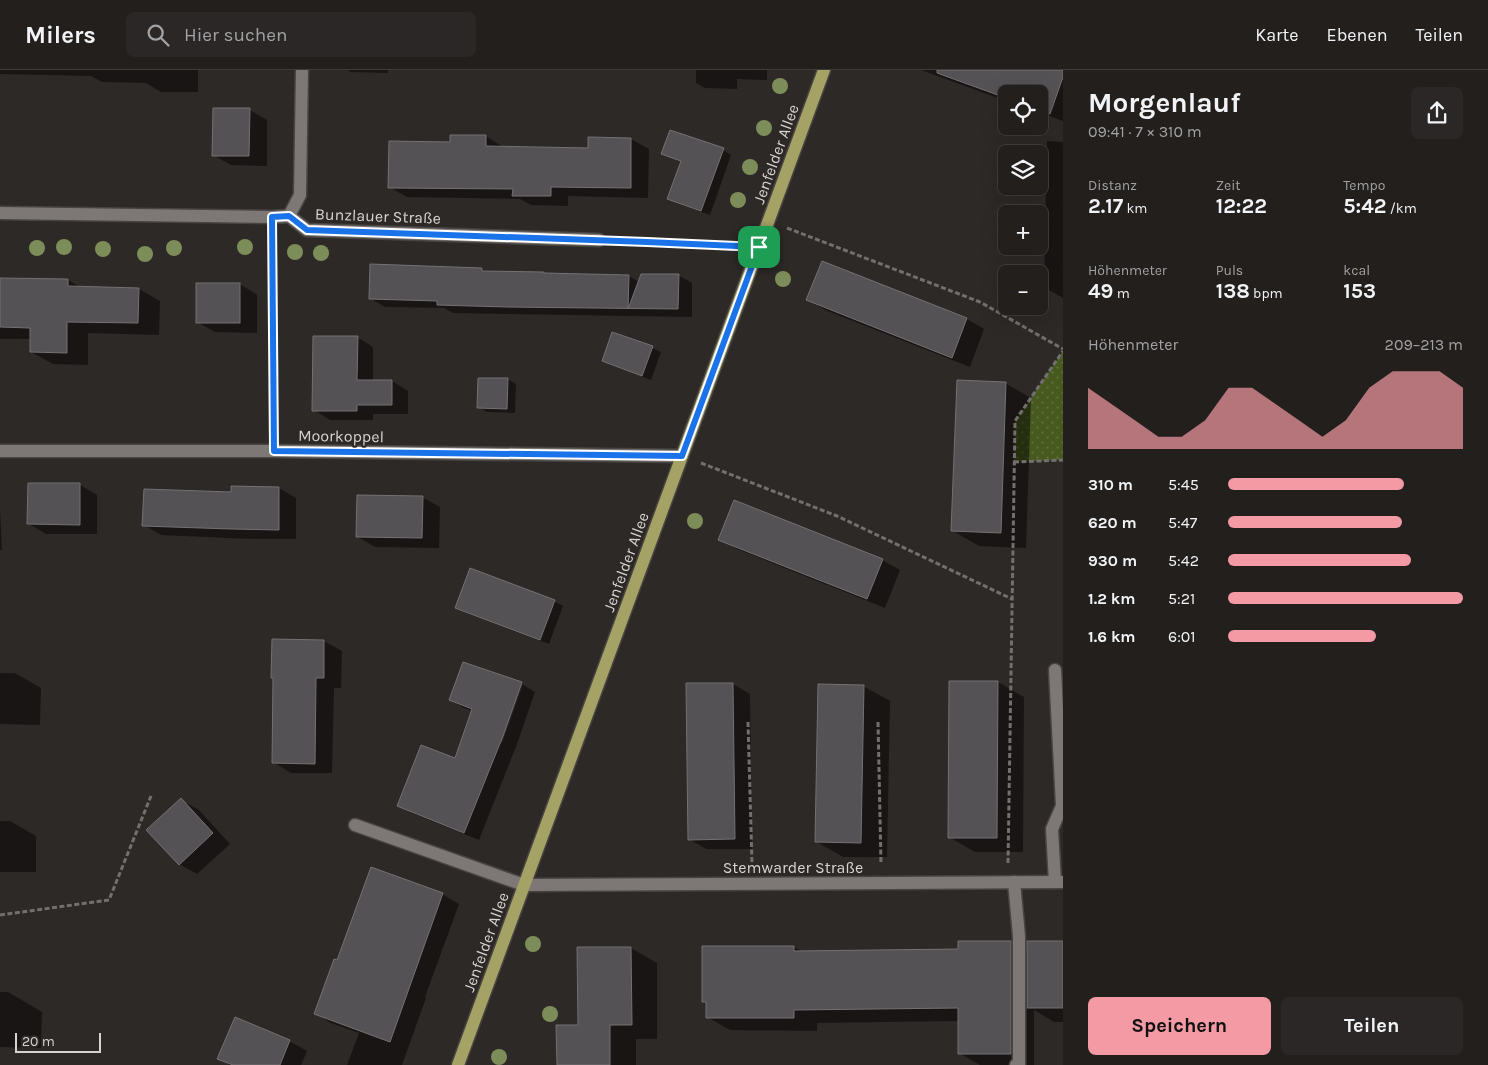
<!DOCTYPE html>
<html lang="de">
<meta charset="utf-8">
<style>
:root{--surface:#221f1d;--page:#2a2726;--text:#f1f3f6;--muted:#a2a2a4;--line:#3f3d3b;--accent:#f49aa4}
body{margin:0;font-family:Karla,sans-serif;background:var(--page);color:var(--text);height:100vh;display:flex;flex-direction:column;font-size:19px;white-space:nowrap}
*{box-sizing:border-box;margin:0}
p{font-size:16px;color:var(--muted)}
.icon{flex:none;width:28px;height:28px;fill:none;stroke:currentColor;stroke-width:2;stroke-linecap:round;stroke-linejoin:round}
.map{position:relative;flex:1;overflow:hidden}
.side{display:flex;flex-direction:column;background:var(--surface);width:425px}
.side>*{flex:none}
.tools{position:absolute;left:998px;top:15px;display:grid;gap:10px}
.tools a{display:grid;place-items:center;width:50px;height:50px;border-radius:8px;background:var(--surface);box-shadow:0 5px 20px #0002,0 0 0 1px var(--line);font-size:25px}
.scale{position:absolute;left:15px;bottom:12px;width:86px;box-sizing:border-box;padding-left:5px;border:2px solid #d6d3d2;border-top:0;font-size:14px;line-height:18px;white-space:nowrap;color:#d6d3d2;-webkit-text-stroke:4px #2d2927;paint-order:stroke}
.pin{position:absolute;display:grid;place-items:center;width:42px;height:42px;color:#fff;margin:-21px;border-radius:10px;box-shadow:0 2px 8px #0006}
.round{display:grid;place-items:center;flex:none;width:52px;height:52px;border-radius:8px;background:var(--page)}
.headline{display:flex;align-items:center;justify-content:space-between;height:85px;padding:0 25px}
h1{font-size:28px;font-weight:700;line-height:38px}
.figures{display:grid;grid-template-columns:repeat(3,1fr);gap:8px;height:85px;padding:5px 25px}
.figures div{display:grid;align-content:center}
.figures b{font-size:21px;font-weight:700}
.figures small{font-size:14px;font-weight:400}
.figures p{font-size:14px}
.chart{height:140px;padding:10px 25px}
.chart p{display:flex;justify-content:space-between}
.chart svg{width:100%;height:90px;margin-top:5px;fill:var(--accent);opacity:.7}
.cta{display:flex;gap:10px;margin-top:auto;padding:10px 25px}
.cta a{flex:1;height:58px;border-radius:8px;background:var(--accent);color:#111;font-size:20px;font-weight:700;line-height:58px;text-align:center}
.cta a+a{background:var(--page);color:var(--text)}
ul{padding:0 25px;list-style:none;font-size:16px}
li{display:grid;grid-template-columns:80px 60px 1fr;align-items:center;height:38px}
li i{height:12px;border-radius:6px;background:var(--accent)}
header{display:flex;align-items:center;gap:30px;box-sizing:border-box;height:70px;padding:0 25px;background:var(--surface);border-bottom:1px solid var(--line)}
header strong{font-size:24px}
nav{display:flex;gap:28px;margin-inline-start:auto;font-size:18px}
.search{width:350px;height:45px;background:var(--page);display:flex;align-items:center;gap:12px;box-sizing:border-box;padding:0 18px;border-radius:8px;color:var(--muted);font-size:19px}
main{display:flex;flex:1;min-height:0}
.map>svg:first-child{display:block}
.park{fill:url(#park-dots)}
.shadow{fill:#0007;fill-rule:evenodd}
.building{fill:#555255;stroke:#747074}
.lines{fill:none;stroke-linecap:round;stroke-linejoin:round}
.minor-casing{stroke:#474442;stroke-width:15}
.major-casing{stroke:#474442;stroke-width:15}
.path{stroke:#736f6e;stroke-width:3;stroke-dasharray:5 2.5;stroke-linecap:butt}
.minor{stroke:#7d7876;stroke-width:12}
.major{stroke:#a5a265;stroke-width:12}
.tree{fill:#7d8d5a}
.route-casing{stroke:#fff;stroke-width:10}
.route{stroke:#1a73e8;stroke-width:6}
.labels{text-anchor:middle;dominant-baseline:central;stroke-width:4.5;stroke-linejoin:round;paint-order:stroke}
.street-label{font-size:16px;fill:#d6d3d2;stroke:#2d2927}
</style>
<header>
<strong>Milers</strong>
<div class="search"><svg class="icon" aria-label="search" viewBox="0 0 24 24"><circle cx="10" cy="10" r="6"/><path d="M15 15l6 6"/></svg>Hier suchen</div>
<nav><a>Karte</a><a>Ebenen</a><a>Teilen</a></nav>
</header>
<main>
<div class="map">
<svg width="1063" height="995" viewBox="0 0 1063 995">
<defs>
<pattern id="park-dots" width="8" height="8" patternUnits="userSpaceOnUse" patternTransform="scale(1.25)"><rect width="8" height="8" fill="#47591f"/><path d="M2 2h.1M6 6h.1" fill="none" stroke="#61703f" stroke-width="1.8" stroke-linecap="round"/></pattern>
</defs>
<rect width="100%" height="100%" fill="#2d2927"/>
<polygon class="park" points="1063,281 1063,390 1014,392 1015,351"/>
<g class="shadow">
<polygon points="0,0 198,0 198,22 161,22 146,13 102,12 91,6 0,4"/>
<polygon points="347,0 388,0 388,3 351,2"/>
<polygon points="696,0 767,0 767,10 737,9 737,19 705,18 696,13"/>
<polygon points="921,0 1050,0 1063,5 1063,51 1039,42 1039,24 1006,24 1006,31"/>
<polygon points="250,40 267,50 267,96 231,95 213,85"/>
<polygon points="486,66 503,77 589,79 590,68 631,69 649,79 648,128 568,126 568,136 531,135 520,129 407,127 389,117 451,74"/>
<polygon points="1047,71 1063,72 1063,228 1044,217"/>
<polygon points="723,80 731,85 710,145 677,133 669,128 682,92 663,84"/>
<polygon points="822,192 967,249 984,259 970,297 825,240 808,230"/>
<polygon points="371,195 482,199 489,203 544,203 547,205 629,206 639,212 678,205 692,213 692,247 453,243 444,238 385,237 371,229"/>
<polygon points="68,210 81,218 139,219 160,231 159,265 88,263 88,295 53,294 31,282 31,269 0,269 0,214"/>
<polygon points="240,214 257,225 257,263 215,262 197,252"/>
<polygon points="357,267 373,277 373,311 392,311 408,321 408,344 373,344 373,350 330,350 314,340"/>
<polygon points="652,278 661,282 651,310 612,295 603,290"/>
<polygon points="507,309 516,314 515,343 487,342 479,337"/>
<polygon points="1005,313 1031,328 1026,478 979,476 953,461"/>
<polygon points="80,415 97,425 97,464 46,464 29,454"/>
<polygon points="279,418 296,428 296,469 250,469 161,465 144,455 232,423"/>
<polygon points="422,427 440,437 439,478 375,477 358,467"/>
<polygon points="0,437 2,480 0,480"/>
<polygon points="719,469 882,490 900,500 885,538 737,479"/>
<polygon points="554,531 563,536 549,574 465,542 456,537"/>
<polygon points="324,571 342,581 341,618 334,618 332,703 291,703 273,692"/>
<path d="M463 594 522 614 535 622 517 674 479 770 412 743 399 735 455 690 473 641 464 638 450 630ZM520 614H523L502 673 500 672Z"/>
<polygon points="0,603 15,603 41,618 40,655 0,654"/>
<polygon points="998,612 1024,627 1023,782 975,782 949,767"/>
<polygon points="733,614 750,624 752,779 706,779 689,769"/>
<polygon points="863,616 890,631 887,787 843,787 817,772"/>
<polygon points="181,730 199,740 230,774 197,804 179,794"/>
<polygon points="0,751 10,751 36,766 36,802 0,802"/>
<polygon points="442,824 459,834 425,927 426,928 402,995 347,995 359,963 331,953 315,943 338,892"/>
<polygon points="1011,872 1028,882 1028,872 1063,872 1063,952 1054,952 1034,940 1034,995 980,995 959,983 959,951 817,953 817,961 730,960 707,947 707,933 704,931 794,877 803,882 959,881"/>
<polygon points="631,878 657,893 657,969 636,969 636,995 558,995 579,956 579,879"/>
<polygon points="0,922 8,922 42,942 41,978 0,977"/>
<polygon points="289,971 307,981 301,995 230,995 219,988"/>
</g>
<g class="building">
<polygon points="937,0 1063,0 1063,7 1050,44 1039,40 1039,24 1006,24 1006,28 937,3"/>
<polygon points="213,38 250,38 249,86 212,86"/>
<polygon points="670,60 724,78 701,141 667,129 681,91 661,84"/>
<polygon points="450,65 486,65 486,76 588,78 588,67 631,68 631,118 551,117 551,126 512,126 513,119 388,118 389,71 450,72"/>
<polygon points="822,191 967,248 952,288 806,230"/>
<polygon points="370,194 482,198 482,201 544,202 544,203 629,205 628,239 641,204 679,204 678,239 507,237 437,235 437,231 369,229"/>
<polygon points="0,208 68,209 68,216 139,218 138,253 67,252 67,283 30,282 30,258 0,257"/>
<rect x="196" y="213" width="44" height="40"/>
<polygon points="612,262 653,276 642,306 602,291"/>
<polygon points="313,266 358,266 357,310 392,310 392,335 357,335 357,341 312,341"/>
<polygon points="478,308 508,308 507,339 477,338"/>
<polygon points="957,310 1006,312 1001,463 951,461"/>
<polygon points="28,413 80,413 80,455 27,454"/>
<polygon points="231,416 279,417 279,460 231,459 142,456 144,419 231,422"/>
<polygon points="357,425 423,426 422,468 356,467"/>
<polygon points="734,430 883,489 867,529 718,470"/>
<polygon points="470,498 555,530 540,570 455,538"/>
<polygon points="272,569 324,570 324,608 316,608 315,694 272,693 273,608 271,608"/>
<polygon points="463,592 522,612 503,666 464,763 397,736 421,675 455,688 472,639 449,630"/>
<polygon points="949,611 998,611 997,768 948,768"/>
<polygon points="686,613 733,613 735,769 688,770"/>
<polygon points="818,614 864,615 861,773 815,772"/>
<polygon points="181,728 213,763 179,795 146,760"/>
<polygon points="371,797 443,823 390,972 314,944 334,889 337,890"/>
<polygon points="958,871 1011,871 1011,984 958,984 958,938 794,940 794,948 706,948 706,932 702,932 702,876 794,876 794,881 958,879"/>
<rect x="1027" y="871" width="36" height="67"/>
<polygon points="577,877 631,877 632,955 610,955 610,995 557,995 556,955 578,955"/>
<polygon points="235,947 290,970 280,995 233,995 217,989"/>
</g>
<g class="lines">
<g class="minor-casing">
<g id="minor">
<polyline points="0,143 272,147 289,146 307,160 599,170"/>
<polyline points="289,146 300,125 302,0"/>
<polyline points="0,381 274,381 682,386"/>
<polyline points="1055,600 1062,736 1052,759 1055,812"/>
<polyline points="355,755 524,815 1063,812"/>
<polyline points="1014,812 1019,866 1019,995 1016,995"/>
</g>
</g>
<g class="major-casing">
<polyline id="major" points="458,995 824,0"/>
</g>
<g class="path">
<polyline points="787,158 980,232 1063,279"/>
<polyline points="272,168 274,361"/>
<polyline points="620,171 738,176"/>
<polyline points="1014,392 1063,390"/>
<polyline points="701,393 837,446 1012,529"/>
<polyline points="748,652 752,794"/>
<polyline points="878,652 881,793"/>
<polyline points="1008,793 1015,351 1063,281"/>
<polyline points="0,845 109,830 151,726"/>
</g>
<use href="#minor" class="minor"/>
<use href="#major" class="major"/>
</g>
<g class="tree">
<circle cx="780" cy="16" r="8"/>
<circle cx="764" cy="58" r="8"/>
<circle cx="750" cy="97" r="8"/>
<circle cx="738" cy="130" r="8"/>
<circle cx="64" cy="177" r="8"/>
<circle cx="245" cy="177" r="8"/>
<circle cx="37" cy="178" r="8"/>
<circle cx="174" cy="178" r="8"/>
<circle cx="103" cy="179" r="8"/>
<circle cx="295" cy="182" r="8"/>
<circle cx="321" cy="183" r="8"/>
<circle cx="145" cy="184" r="8"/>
<circle cx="783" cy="209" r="8"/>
<circle cx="695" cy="451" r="8"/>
<circle cx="533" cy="874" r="8"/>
<circle cx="550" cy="944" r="8"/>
<circle cx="499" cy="987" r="8"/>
</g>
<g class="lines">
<g class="route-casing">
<polygon id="route" points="289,146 307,160 647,172 759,177 682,386 274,381 272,147"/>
</g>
<use href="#route" class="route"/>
</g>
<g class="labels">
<g class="street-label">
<text transform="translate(776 84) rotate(-70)">Jenfelder Allee</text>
<text transform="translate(378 146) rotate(2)">Bunzlauer Straße</text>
<text transform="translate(341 366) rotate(1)">Moorkoppel</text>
<text transform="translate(626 492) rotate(-70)">Jenfelder Allee</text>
<text x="793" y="797">Stemwarder Straße</text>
<text transform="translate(486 872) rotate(-70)">Jenfelder Allee</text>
</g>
</g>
</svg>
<div class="tools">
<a><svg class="icon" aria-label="locate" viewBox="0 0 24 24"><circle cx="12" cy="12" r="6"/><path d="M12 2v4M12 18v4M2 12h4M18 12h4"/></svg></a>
<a><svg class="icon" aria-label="layers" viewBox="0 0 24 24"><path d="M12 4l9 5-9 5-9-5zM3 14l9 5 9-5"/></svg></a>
<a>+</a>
<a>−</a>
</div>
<div class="scale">20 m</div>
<div class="pin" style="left:759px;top:177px;background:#1e9e55"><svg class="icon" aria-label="arrive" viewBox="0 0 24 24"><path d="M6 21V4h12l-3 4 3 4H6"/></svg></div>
</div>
<section class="side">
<div class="headline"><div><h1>Morgenlauf</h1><p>09:41 · 7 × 310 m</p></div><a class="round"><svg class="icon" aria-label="share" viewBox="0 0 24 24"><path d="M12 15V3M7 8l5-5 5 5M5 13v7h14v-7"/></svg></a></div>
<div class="figures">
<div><p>Distanz</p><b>2.17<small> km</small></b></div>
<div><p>Zeit</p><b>12:22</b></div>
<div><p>Tempo</p><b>5:42<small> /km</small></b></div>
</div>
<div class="figures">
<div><p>Höhenmeter</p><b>49<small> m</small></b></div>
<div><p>Puls</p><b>138<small> bpm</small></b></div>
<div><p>kcal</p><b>153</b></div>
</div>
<div class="chart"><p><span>Höhenmeter</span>209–213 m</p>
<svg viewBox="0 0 160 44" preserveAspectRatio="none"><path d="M0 44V14L10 22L20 30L30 38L40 38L50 30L60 14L70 14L80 22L90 30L100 38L110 30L120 14L130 6L140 6L150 6L160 14V44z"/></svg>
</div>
<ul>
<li><b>310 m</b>5:45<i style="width:75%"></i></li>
<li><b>620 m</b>5:47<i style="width:74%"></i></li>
<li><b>930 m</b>5:42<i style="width:78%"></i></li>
<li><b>1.2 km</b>5:21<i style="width:100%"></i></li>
<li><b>1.6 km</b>6:01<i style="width:63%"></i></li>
</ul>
<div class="cta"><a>Speichern</a><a>Teilen</a></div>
</section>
</main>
